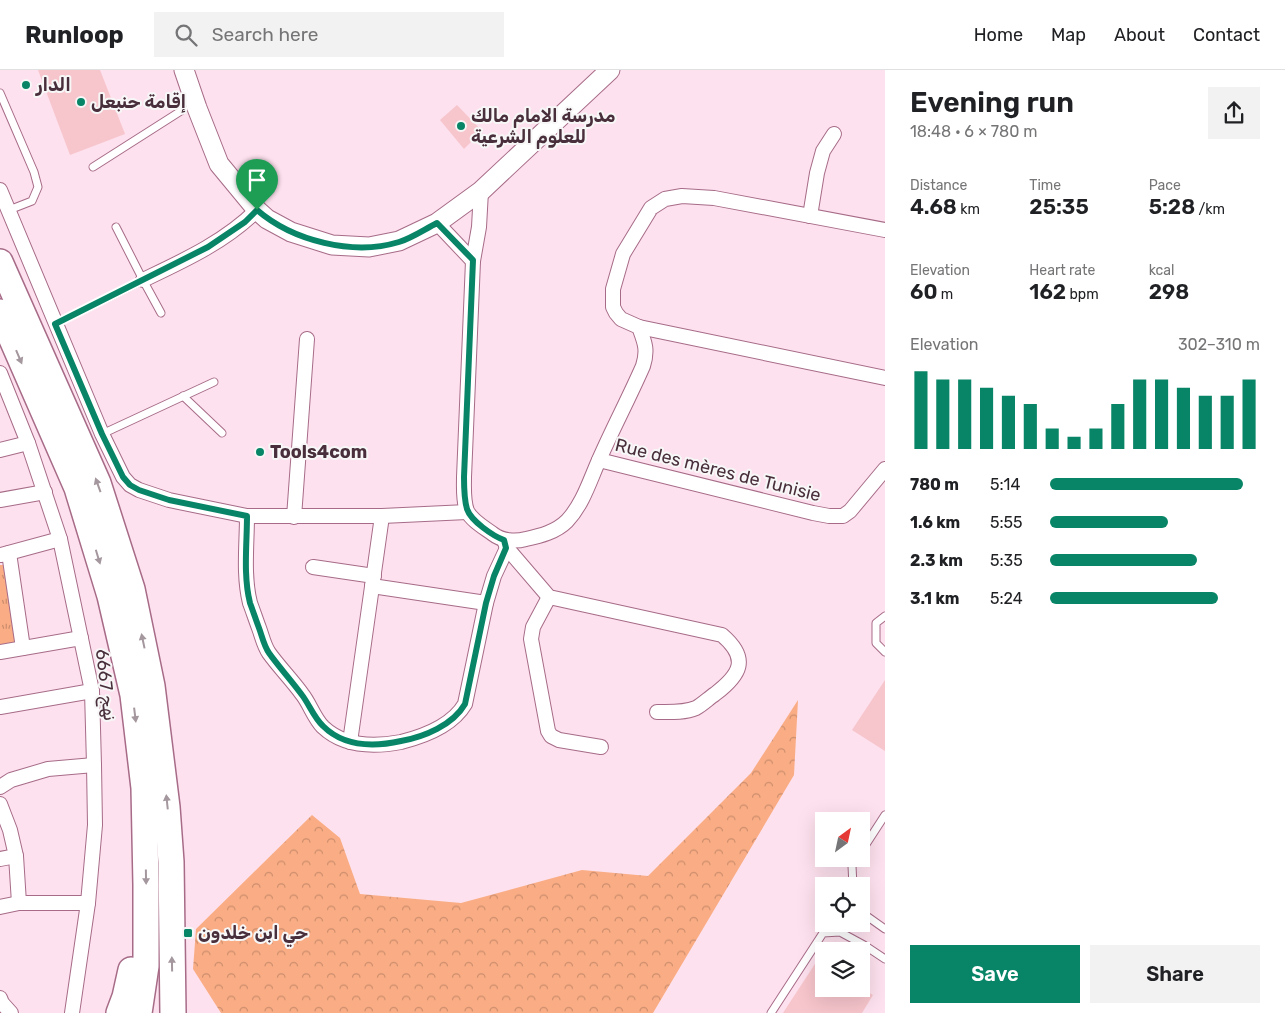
<!DOCTYPE html>
<meta charset="utf-8">
<style>
:root{--surface:#fff;--page:#f2f2f2;--text:#202124;--muted:#757577;--line:#e0e0e0;--accent:#088567}
body{margin:0;font-family:Rubik,"Noto Naskh Arabic",sans-serif;background:var(--page);color:var(--text);height:100vh;display:flex;flex-direction:column;font-size:19px;white-space:nowrap}
*{box-sizing:border-box;margin:0}
p{font-size:16px;color:var(--muted)}
.icon{flex:none;width:28px;height:28px;fill:none;stroke:currentColor;stroke-width:2;stroke-linecap:round;stroke-linejoin:round}
.map{position:relative;flex:1;overflow:hidden}
.details{display:flex;flex-direction:column;background:var(--surface);width:400px}
.details>*{flex:none}
.needle{width:32px;rotate:33deg}
.buttons{position:absolute;left:815px;top:742px;display:grid;gap:10px}
.buttons a{display:grid;place-items:center;width:55px;height:55px;border-radius:0px;background:var(--surface);box-shadow:0 5px 20px #0002;font-size:25px}
.pin{position:absolute;display:grid;place-items:center;width:42px;height:42px;color:#fff;margin:-51px -21px;border-radius:50% 50% 50% 0;rotate:-45deg;box-shadow:0 0 5px #0007}
.pin .icon{rotate:45deg}
.round{display:grid;place-items:center;flex:none;width:52px;height:52px;border-radius:0px;background:var(--page)}
.overview{display:flex;align-items:center;justify-content:space-between;height:85px;padding:0 25px}
h1{font-size:28px;font-weight:600;line-height:38px}
.metrics{display:grid;grid-template-columns:repeat(3,1fr);gap:8px;height:85px;padding:5px 25px}
.metrics div{display:grid;align-content:center}
.metrics b{font-size:21px;font-weight:600}
.metrics small{font-size:14px;font-weight:400}
.metrics p{font-size:14px}
.chart{height:140px;padding:10px 25px}
.chart p{display:flex;justify-content:space-between}
.chart svg{width:100%;height:90px;margin-top:5px;stroke:var(--accent);stroke-width:6}
.cta{display:flex;gap:10px;margin-top:auto;padding:10px 25px}
.cta a{flex:1;height:58px;border-radius:0px;background:var(--accent);color:#fff;font-size:20px;font-weight:600;line-height:58px;text-align:center}
.cta a+a{background:var(--page);color:var(--text)}
ul{padding:0 25px;list-style:none;font-size:16px}
li{display:grid;grid-template-columns:80px 60px 1fr;align-items:center;height:38px}
li i{height:12px;border-radius:6px;background:var(--accent)}
header{display:flex;align-items:center;gap:30px;box-sizing:border-box;height:70px;padding:0 25px;background:var(--surface);border-bottom:1px solid var(--line)}
header strong{font-size:24px}
nav{display:flex;gap:28px;margin-inline-start:auto;font-size:18px}
.search{width:350px;height:45px;background:var(--page);display:flex;align-items:center;gap:12px;box-sizing:border-box;padding:0 18px;border-radius:0px;color:var(--muted);font-size:19px}
main{display:flex;flex:1;min-height:0}
.map>svg:first-child{display:block}
.grass{fill:url(#grass-tufts)}
.forest{fill:url(#forest-crowns)}
.building{fill:#f7c5cc}
.lines{fill:none;stroke-linecap:round;stroke-linejoin:round}
.lane-casing{stroke:#a76b88;stroke-width:9}
.street-casing{stroke:#a76b88;stroke-width:16}
.secondary-casing{stroke:#a76b88;stroke-width:21}
.highway-casing{stroke:#a76b88;stroke-width:28}
.lane{stroke:#fff;stroke-width:7}
.street{stroke:#fff;stroke-width:14}
.secondary{stroke:#fff;stroke-width:19}
.highway{stroke:#fff;stroke-width:25}
.oneway{fill:#a4979d}
.route-casing{stroke:#fff;stroke-width:10}
.route{stroke:#088567;stroke-width:6}
.poi-dot{fill:#088567;stroke:#f7f7f7;stroke-width:2}
.labels{text-anchor:middle;dominant-baseline:central;stroke-width:4;stroke-linejoin:round;paint-order:stroke}
.poi-label{font-size:18px;font-weight:bold;fill:#492f3b;stroke:#f7f7f7;text-anchor:start}
.street-label{font-size:18px;fill:#492f3b;stroke:#f7f7f7}
</style>
<header>
<strong>Runloop</strong>
<div class="search"><svg class="icon" aria-label="search" viewBox="0 0 24 24"><circle cx="10" cy="10" r="6"/><path d="M15 15l6 6"/></svg>Search here</div>
<nav><a>Home</a><a>Map</a><a>About</a><a>Contact</a></nav>
</header>
<main>
<div class="map">
<svg width="885" height="943" viewBox="0 0 885 943">
<defs>
<pattern id="grass-tufts" width="24" height="20" patternUnits="userSpaceOnUse" patternTransform="scale(1.25)"><rect width="24" height="20" fill="#faad84"/><path d="M3 7l-1-3M5 7V3M7 7l1-3M15 17l-1-3M17 17v-4M19 17l1-3" fill="none" stroke="#cc8d6d"/></pattern>
<pattern id="forest-crowns" width="20" height="18" patternUnits="userSpaceOnUse" patternTransform="scale(1.25)"><rect width="20" height="18" fill="#faad84"/><path d="M2 6a3 3 0 1 1 6 0M12 15a3 3 0 1 1 6 0" fill="none" stroke="#cc8d6d"/></pattern>
</defs>
<rect width="100%" height="100%" fill="#fde1ee"/>
<polygon class="grass" points="0,495 3,495 16,573 0,576"/>
<polygon class="forest" points="798,630 794,705 653,943 221,943 193,899 196,859 312,745 340,768 360,824 461,833 582,800 648,806 751,703"/>
<g class="building">
<polygon points="38,0 100,0 125,64 70,85"/>
<polygon points="457,35 482,61 464,79 440,50"/>
<polygon points="885,610 885,681 852,660"/>
<polygon points="824,880 824,919 863,919 873,925 862,943 783,943"/>
</g>
<g class="lines">
<g class="lane-casing">
<g id="lane">
<polyline points="0,23 34,102 38,117 32,131 9,140"/>
<polyline points="93,97 184,39"/>
<polyline points="143,210 161,243"/>
<polyline points="55,254 143,210 116,157"/>
<polyline points="183,326 222,363"/>
<polyline points="102,364 214,312"/>
<polyline points="885,546 876,553 876,573 885,582"/>
<polyline points="861,782 885,745"/>
<polyline points="853,816 852,796 857,789"/>
<polyline points="861,842 885,859"/>
<polyline points="771,943 823,863 840,862 864,875 885,889"/>
</g>
</g>
<g class="street-casing">
<g id="street">
<polyline points="0,120 102,364 123,407 130,415 139,420 169,430 247,446 382,446 467,442"/>
<path d="M481 121 479 157 473 191 464 407C464 418 463 431 467 441 472 451 485 458 493 464 502 471 515 472 526 469 540 466 556 462 567 451 583 434 590 410 599 390 613 358 629 328 643 296 648 280 645 273 639 257L621 249 616 243 613 237V219L623 184 651 138 665 129 682 126 714 128 885 160"/>
<polyline points="810,146 817,103 823,81 834,64"/>
<polyline points="437,153 473,191"/>
<path d="M143 210C183 191 225 172 257 140"/>
<polyline points="639,257 885,308"/>
<polyline points="0,303 28,373 60,469 92,621 94,695 95,755 88,833 72,943"/>
<polyline points="0,380 28,373"/>
<polyline points="599,390 813,443 829,446 843,446 850,441 885,399"/>
<polyline points="0,430 45,422"/>
<path d="M247 446C247 474 243 505 250 533 253 541 256 550 259 558 262 566 264 576 269 583 279 597 292 610 302 624 310 634 314 648 323 657 344 677 374 677 401 672 425 666 452 656 465 634L486 533 494 506 507 478"/>
<polyline points="294,447 307,269"/>
<path d="M504 470 507 478 549 527 722 565C750 589 740 605 715 624 709 628 703 634 696 638 684 643 669 642 657 642"/>
<polyline points="9,483 23,578"/>
<polyline points="1,485 60,469"/>
<polyline points="313,497 374,506"/>
<polyline points="372,516 486,533"/>
<polyline points="549,527 533,557 531,569 548,661 551,666 559,670 601,677"/>
<polyline points="0,582 81,568"/>
<polyline points="0,637 92,621"/>
<polyline points="350,672 382,446"/>
<polyline points="0,717 11,710 48,699 94,695"/>
<polyline points="0,734 10,760 16,786 19,833"/>
<polyline points="0,789 16,786"/>
<polyline points="0,837 19,833 88,833"/>
<polyline points="0,928 2,933 11,943"/>
</g>
</g>
<g class="secondary-casing">
<polyline id="secondary" points="184,0 197,38 219,94 257,140 267,149 291,162 332,175 369,177 399,171 437,153 481,121 610,0"/>
</g>
<g class="highway-casing">
<g id="highway">
<polyline points="0,192 98,413 132,519 152,616 167,737 171,792 173,943"/>
<polyline points="0,242 77,418 110,526 133,625 144,718 146,815 146,896 139,943"/>
<polyline points="119,943 125,927 131,900"/>
</g>
</g>
<use href="#lane" class="lane"/>
<use href="#street" class="street"/>
<use href="#secondary" class="secondary"/>
<use href="#highway" class="highway"/>
</g>
<defs><path id="oneway-solid" d="M-6-.8H1V-3.2L6.5 0L1 3.2V.8H-6Z" transform="scale(1.25)"/></defs>
<g class="oneway">
<use href="#oneway-solid" transform="translate(19 287) rotate(67)"/>
<use href="#oneway-solid" transform="translate(98 415) rotate(-110)"/>
<use href="#oneway-solid" transform="translate(98 487) rotate(73)"/>
<use href="#oneway-solid" transform="translate(143 571) rotate(-102)"/>
<use href="#oneway-solid" transform="translate(135 645) rotate(83)"/>
<use href="#oneway-solid" transform="translate(167 732) rotate(-96)"/>
<use href="#oneway-solid" transform="translate(146 807) rotate(89)"/>
<use href="#oneway-solid" transform="translate(172 894) rotate(-91)"/>
</g>
<g class="lines">
<g class="route-casing">
<path id="route" d="M257 140C293 171 353 186 399 172 412 168 425 159 437 153L473 190 464 407C464 418 464 429 467 439 471 451 493 466 504 470L506 478 494 506 486 533 465 634C453 655 424 667 401 671 374 677 344 677 323 656 314 648 309 634 302 625 291 610 279 597 269 583 264 576 262 566 259 558 256 550 253 541 250 533 243 505 247 474 247 446L169 430 139 420 130 415 123 407 102 364 55 254 208 177 245 152Z"/>
</g>
<use href="#route" class="route"/>
</g>
<g class="poi-dot">
<circle cx="26" cy="15" r="5"/>
<circle cx="81" cy="32" r="5"/>
<circle cx="461" cy="56" r="5"/>
<circle cx="260" cy="382" r="5"/>
<rect x="183" y="858" width="10" height="10" rx="2.5"/>
</g>
<g class="labels">
<g class="poi-label">
<text x="36" y="15">الدار</text>
<text x="91" y="32">إقامة حنبعل</text>
<text x="471" y="46">مدرسة الامام مالك<tspan x="471" dy="21">للعلوم الشرعية</tspan></text>
<text x="270" y="382">Tools4com</text>
<text x="198" y="863">حي ابن خلدون</text>
</g>
<g class="street-label">
<text transform="translate(718 400) rotate(14)">Rue des mères de Tunisie</text>
<text transform="translate(106 615) rotate(83)">نهج 6667</text>
</g>
</g>
</svg>
<div class="buttons">
<a><svg class="needle" viewBox="-14 -14 28 28"><path d="M0-13l5 13h-10z" fill="#e53935"/><path d="M0 13l5-13h-10z" fill="#757577"/></svg></a>
<a><svg class="icon" aria-label="locate" viewBox="0 0 24 24"><circle cx="12" cy="12" r="6"/><path d="M12 2v4M12 18v4M2 12h4M18 12h4"/></svg></a>
<a><svg class="icon" aria-label="layers" viewBox="0 0 24 24"><path d="M12 4l9 5-9 5-9-5zM3 14l9 5 9-5"/></svg></a>
</div>
<div class="pin" style="left:257px;top:140px;background:#1e9e55"><svg class="icon" aria-label="arrive" viewBox="0 0 24 24"><path d="M6 21V4h12l-3 4 3 4H6"/></svg></div>
</div>
<section class="details">
<div class="overview"><div><h1>Evening run</h1><p>18:48 · 6 × 780 m</p></div><a class="round"><svg class="icon" aria-label="share" viewBox="0 0 24 24"><path d="M12 15V3M7 8l5-5 5 5M5 13v7h14v-7"/></svg></a></div>
<div class="metrics">
<div><p>Distance</p><b>4.68<small> km</small></b></div>
<div><p>Time</p><b>25:35</b></div>
<div><p>Pace</p><b>5:28<small> /km</small></b></div>
</div>
<div class="metrics">
<div><p>Elevation</p><b>60<small> m</small></b></div>
<div><p>Heart rate</p><b>162<small> bpm</small></b></div>
<div><p>kcal</p><b>298</b></div>
</div>
<div class="chart"><p><span>Elevation</span>302–310 m</p>
<svg viewBox="0 0 160 44" preserveAspectRatio="none"><path d="M5 44V6M15 44V10M25 44V10M35 44V14M45 44V18M55 44V22M65 44V34M75 44V38M85 44V34M95 44V22M105 44V10M115 44V10M125 44V14M135 44V18M145 44V18M155 44V10"/></svg>
</div>
<ul>
<li><b>780 m</b>5:14<i style="width:92%"></i></li>
<li><b>1.6 km</b>5:55<i style="width:56%"></i></li>
<li><b>2.3 km</b>5:35<i style="width:70%"></i></li>
<li><b>3.1 km</b>5:24<i style="width:80%"></i></li>
</ul>
<div class="cta"><a>Save</a><a>Share</a></div>
</section>
</main>
